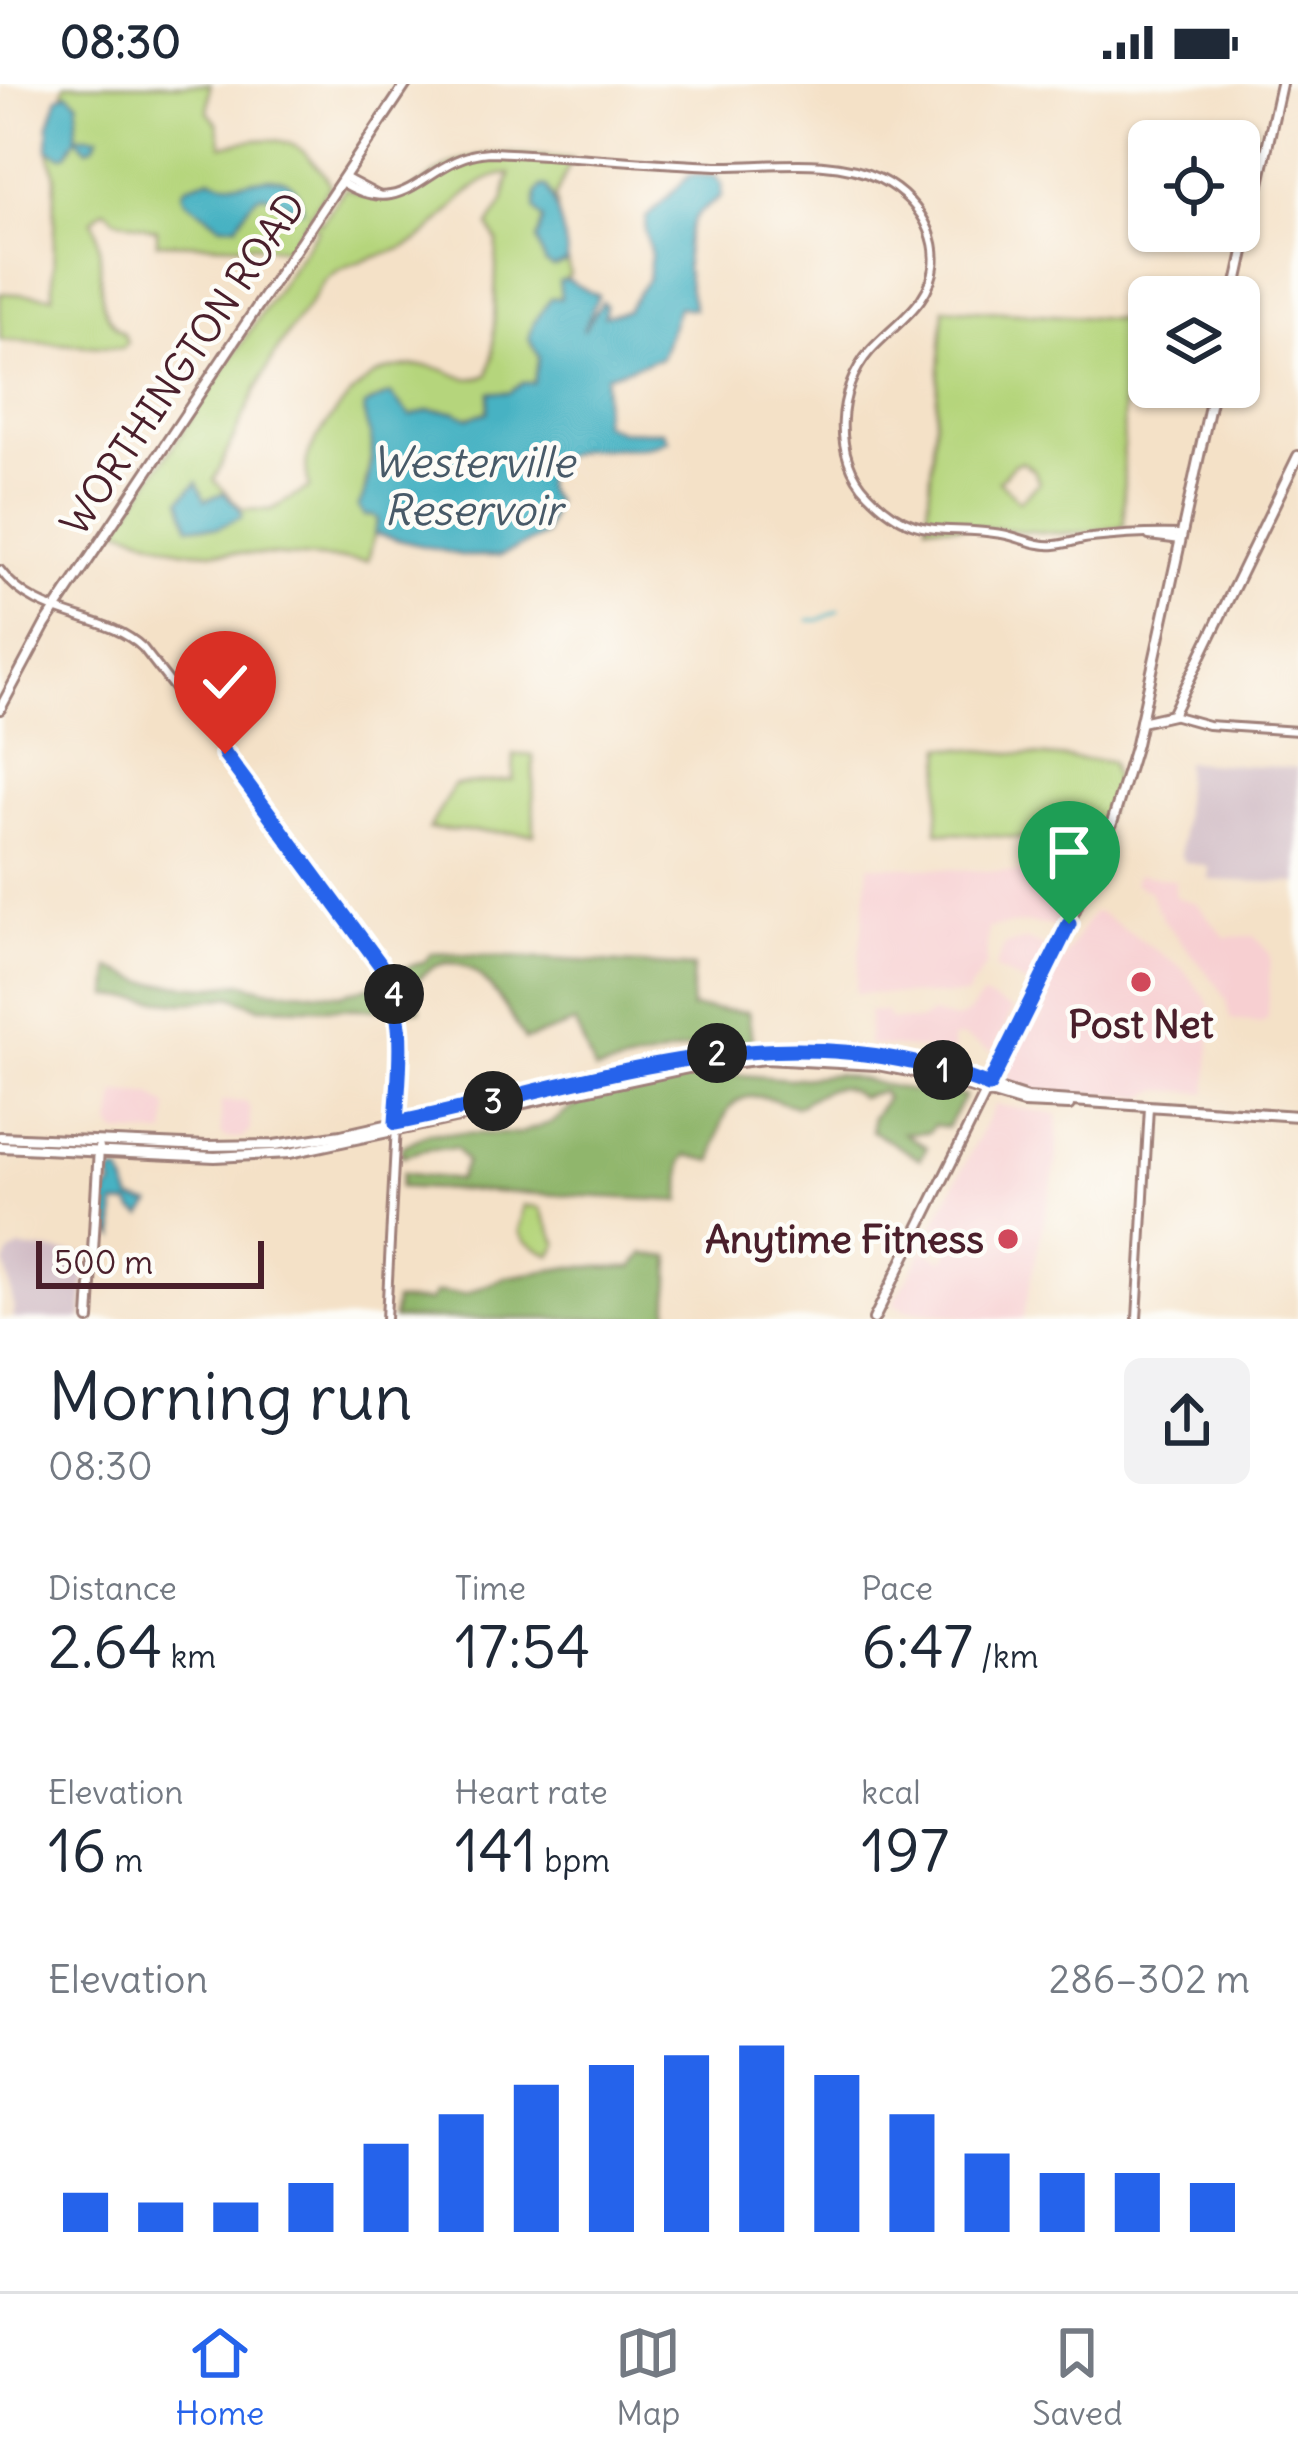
<!DOCTYPE html>
<meta charset="utf-8">
<style>
:root{--surface:#fff;--page:#f2f2f3;--text:#1f2937;--muted:#747a83;--line:#e0e1e3;--accent:#2563eb}
body{margin:0;font-family:Delius,sans-serif;background:var(--page);color:var(--text);height:100vh;display:flex;flex-direction:column;font-size:45px;white-space:nowrap}
*{box-sizing:border-box;margin:0}
p{font-size:39px;color:var(--muted)}
.icon{flex:none;width:66px;height:66px;fill:none;stroke:currentColor;stroke-width:2;stroke-linecap:round;stroke-linejoin:round}
.map{position:relative;height:1235px;overflow:hidden}
.sheet{display:flex;flex-direction:column;background:var(--surface);flex:1}
.sheet>*{flex:none}
.buttons{position:absolute;left:1128px;top:36px;display:grid;gap:24px}
.buttons a{display:grid;place-items:center;width:132px;height:132px;border-radius:18px;background:var(--surface);box-shadow:0 3px 9px #0004;font-size:60px}
.scale{position:absolute;left:36px;bottom:30px;width:228px;box-sizing:border-box;padding-left:12px;border:6px solid #4a1f2b;border-top:0;font-size:33px;line-height:42px;white-space:nowrap;color:#4a1f2b;-webkit-text-stroke:9px #fdfcf7;paint-order:stroke}
.pin{position:absolute;display:grid;place-items:center;width:102px;height:102px;color:#fff;margin:-123px -51px;border-radius:50% 50% 50% 0;rotate:-45deg;box-shadow:0 0 12px #0007}
.pin .icon{rotate:45deg}
.km{position:absolute;width:60px;height:60px;margin:-30px;border-radius:50%;background:#222;color:#fff;font-size:33px;line-height:60px;text-align:center}
.round{display:grid;place-items:center;flex:none;width:126px;height:126px;border-radius:18px;background:var(--page)}
.headline{display:flex;align-items:center;justify-content:space-between;height:204px;padding:0 48px}
h1{font-size:66px;font-weight:600;line-height:90px}
.stats{display:grid;grid-template-columns:repeat(3,1fr);gap:18px;height:204px;padding:12px 48px}
.stats div{display:grid;align-content:center}
.stats b{font-size:60px;font-weight:600}
.stats small{font-size:33px;font-weight:400}
.stats p{font-size:33px}
.chart{height:336px;padding:24px 48px}
.chart p{display:flex;justify-content:space-between}
.chart svg{width:100%;height:216px;margin-top:12px;stroke:var(--accent);stroke-width:6}
.status{display:flex;justify-content:space-between;align-items:center;height:84px;padding:0 60px;background:var(--surface);direction:ltr}
.status svg{height:33px;fill:currentColor}
.tabs{display:flex;justify-content:space-around;align-items:center;height:168px;border-top:3px solid var(--line);background:var(--surface);font-size:33px;color:var(--muted)}
.tabs a{display:grid;justify-items:center;gap:6px}
.tabs .selected{color:var(--accent)}
.map>svg:first-child{display:block}
.built{fill:#f7cfd1}
.industrial{fill:#d2bdc6}
.green{fill:#b5d57c;stroke:#807a54;stroke-width:3;fill-rule:evenodd}
.forest{fill:#90b66c;stroke:#6d6a4c;stroke-width:3}
.water{fill:#46b2c3;stroke:#486877;stroke-width:3}
.lines{fill:none;stroke-linecap:round;stroke-linejoin:round}
.stream{stroke:#46b2c3;stroke-width:3}
.minor-casing{stroke:#9f8079;stroke-width:12}
.major-casing{stroke:#9f8079;stroke-width:14}
.minor{stroke:#fff;stroke-width:6}
.major{stroke:#fff;stroke-width:8}
.route-casing{stroke:#fff;stroke-width:24}
.route{stroke:#2563eb;stroke-width:15}
.poi-dot{fill:#d1495b;stroke:#fdfcf7;stroke-width:4.5}
.labels{text-anchor:middle;dominant-baseline:central;stroke-width:9;stroke-linejoin:round;paint-order:stroke}
.street-label{font-size:39px;fill:#4a1f2b;stroke:#fdfcf7}
.poi-label{font-size:39px;font-weight:bold;fill:#4a1f2b;stroke:#fdfcf7}
.water-label{font-size:42px;font-style:italic;fill:#485a68;stroke:#fdfcf7}
</style>
<div class="status"><b>08:30</b><svg viewBox="0 0 49 12"><path d="M0 12V9h3v3zM5 12V6h3v6zM10 12V3h3v9zM15 12V0h3v12zM26 1h20v11H26zM47 4h2v5h-2z"/></svg></div>
<div class="map">
<svg width="1298" height="1235" viewBox="0 0 1298 1235">
<rect width="100%" height="100%" fill="#fdfcf7"/>
<filter id="ink" filterUnits="userSpaceOnUse"><feTurbulence type="fractalNoise" baseFrequency=".00833" numOctaves="2"/><feDisplacementMap in="SourceGraphic" scale="24" xChannelSelector="R" yChannelSelector="G"/><feConvolveMatrix kernelMatrix="1 2 1 2 8 2 1 2 1" color-interpolation-filters="sRGB"/></filter>
<filter id="wash" filterUnits="userSpaceOnUse"><feTurbulence type="fractalNoise" baseFrequency=".004" numOctaves="4" result="noise"/><feDisplacementMap in="SourceGraphic" scale="48" xChannelSelector="R" yChannelSelector="G"/><feGaussianBlur stdDeviation="2.7" result="paint"/><feColorMatrix in="noise" values="0 0 0 0 0 0 0 0 0 0 0 0 0 0 0 0 0 1.4 0 .05"/><feComposite in="paint" operator="in"/></filter>
<g filter="url(#wash)">
<rect width="100%" height="100%" fill="#f4e1c7"/>
<g class="built">
<polygon points="869,781 1070,791 1069,811 1054,842 1026,839 988,844 986,881 966,912 855,909"/>
<polygon points="1138,790 1175,796 1175,813 1196,819 1225,853 1254,852 1270,870 1268,934 1261,939 1230,935 1227,917 1219,903 1163,836 1148,805 1144,806 1133,798"/>
<polygon points="1093,828 1102,830 1182,884 1206,914 1213,929 1207,1009 1159,1006 1145,1013 1019,1007 1003,994 1022,954 1040,935 1050,912 1045,903"/>
<polygon points="1027,856 1043,862 1044,868 1028,901 994,885 1005,861"/>
<polygon points="983,912 1013,926 993,968 963,953 953,954 953,975 926,972 926,965 868,961 869,927 887,928 888,935 918,937 932,930 955,936 967,930"/>
<polygon points="116,1009 152,1011 168,1023 166,1051 117,1049 111,1042"/>
<polygon points="221,1017 246,1018 250,1025 250,1046 243,1054 225,1054 221,1049"/>
<polygon points="995,1021 1058,1030 1057,1076 1023,1235 976,1235 906,1226 893,1220 923,1166 944,1176 955,1154 933,1142"/>
</g>
<g class="industrial">
<polygon points="1185,678 1298,684 1298,799 1209,796 1209,783 1185,778 1181,771"/>
<polygon points="20,1164 86,1170 82,1235 12,1235 14,1223 5,1180 10,1169"/>
</g>
<g class="green">
<path d="M65 0H210L208 28 217 39 222 62C256 54 289 48 313 77 320 86 327 90 330 101L310 131 321 139 345 104C414 139 422 77 485 71 513 68 544 73 572 75L555 114 570 191 564 196 561 214H551L534 238 531 260 539 272 534 299H523L509 309 490 308 488 328 464 334 456 328 432 326 411 332 390 310 370 318 372 366 362 420 365 432 375 431 378 435 368 477 181 466 118 444 318 145 306 137 288 166 252 161 157 159V146L115 135 105 125 92 136C111 174 85 224 124 249L127 259 122 264 0 256V209L53 212 55 92 49 67ZM510 90 503 118 489 142 497 157 493 271 488 291C462 302 452 284 427 282 414 281 391 283 380 289 355 300 315 350 307 376 305 384 308 396 309 404L271 426 242 425 214 396C243 335 267 272 310 219 315 213 320 202 325 196 349 173 394 175 424 152 454 129 470 92 510 90Z"/>
<path d="M944 224 1123 236 1124 443 1067 450 927 440ZM1022 378 1034 386 1039 399 1019 417 999 397 1014 380Z"/>
<polygon points="943,663 1111,678 1116,703 1094,765 1064,757 937,748"/>
<polygon points="514,671 533,671 534,750 429,745 454,701 513,696"/>
<polygon points="523,1121 540,1124 558,1160 551,1172 525,1157 519,1148"/>
</g>
<g class="forest">
<path d="M432 869 693 883 691 924 748 928 752 957 704 961 595 987 575 939 525 956C504 920 463 843 416 898L420 926 258 923 231 912 184 919 109 912 111 884 145 898 206 903 244 899 266 905 340 910 381 900 401 885 424 878Z"/>
<path d="M704 988 790 995 838 990 911 1007 965 1012 947 1043 934 1041 929 1048 904 1049 927 1063 920 1075 872 1047V1034L886 1015 882 1007 860 1013C836 992 820 1010 797 1022 786 1021 778 1016 768 1014 724 1004 720 1043 713 1077L687 1071 682 1078 681 1117 400 1103 403 1089 458 1096 466 1078 456 1064 428 1065 402 1072V1063L429 1049 518 1050 553 1038 588 1012Z"/>
<polygon points="644,1170 671,1173 668,1235 393,1235 395,1217 430,1217 435,1209 466,1210 507,1193 571,1183 633,1183"/>
</g>
<g class="water">
<polygon points="68,9 78,18 76,52 99,52 94,62 87,65 76,54 67,70 62,72 48,65 49,40 58,13"/>
<path d="M690 91 715 92 722 100 721 113C714 119 704 124 698 131 677 155 688 199 694 225L678 223 661 274 606 291 602 339 620 347H663L668 356C627 378 568 344 544 394L546 407 555 417 545 451 500 472H464L374 450 378 435 373 431 365 432 358 423C366 412 372 378 372 363 372 347 362 339 365 322L390 310 411 332 428 326 456 328 468 334 488 328 490 308 509 309 523 299H534L539 272 529 255 534 238 551 214H561L559 197 568 196 598 212 583 247 602 218 606 221 604 232 627 226 648 194 651 171 645 147 646 134Z"/>
<path d="M211 94C248 111 292 68 303 125L297 127C258 101 258 106 237 141H221L185 116 182 109 186 102Z"/>
<path d="M542 102 547 103C556 121 568 160 567 178L554 183 545 179 537 156 543 136 535 126 537 108Z"/>
<polygon points="197,398 205,416 224,409 240,425 242,433 217,444 189,442 181,415"/>
<polygon points="114,1088 121,1089 132,1116 151,1120 143,1132 133,1127 130,1120 115,1121 116,1153 106,1145 107,1109 113,1102 110,1091"/>
</g>
<g class="lines">
<polyline class="stream" points="809,536 819,536 839,526"/>
</g>
</g>
<g filter="url(#ink)">
<g class="lines">
<g class="minor-casing">
<g id="minor">
<polyline points="344,93 378,111"/>
<path d="M341 98C409 140 423 73 489 68 565 71 641 79 717 82 769 83 831 71 880 95 924 117 953 170 921 215 907 235 886 249 870 267 836 306 832 372 868 409 916 459 942 440 1002 450 1020 453 1037 463 1055 461 1068 460 1079 455 1091 454 1118 451 1156 449 1182 450"/>
<polyline points="1149,452 1181,456"/>
<path d="M0 486C38 538 104 527 143 564L254 707 379 879 393 906 401 944 386 1235"/>
<polyline points="1172,631 1208,641 1298,647"/>
<polyline points="1137,1235 1149,1023"/>
</g>
</g>
<g class="major-casing">
<g id="major">
<polyline points="1234,213 1281,0"/>
<polyline points="0,625 45,541 406,0"/>
<polyline points="1141,638 1172,631 1298,372"/>
<polyline points="0,1053 207,1062 274,1061 341,1051 681,975 788,964 869,969 910,977 1027,1014 1298,1032"/>
<polyline points="0,1063 215,1073 290,1069 688,984 765,975 877,981 929,991 1023,1019 1069,1021"/>
<polyline points="89,1235 99,1064"/>
<polyline points="874,1235 1069,840 1112,739 1136,660 1214,303"/>
</g>
</g>
<use href="#minor" class="minor"/>
<use href="#major" class="major"/>
</g>
</g>
<g class="lines" filter="url(#ink)">
<g class="route-casing">
<path id="route" d="M225 670 379 879C409 929 399 983 396 1039 600 998 784 920 989 1002L1069 840"/>
</g>
<use href="#route" class="route"/>
</g>
<g class="poi-dot">
<circle cx="1141" cy="898" r="12"/>
<circle cx="1008" cy="1155" r="12"/>
</g>
<g class="labels">
<g class="street-label">
<text transform="translate(183 280) rotate(-56)">WORTHINGTON ROAD</text>
</g>
<g class="poi-label">
<text x="1141" y="940">Post Net</text>
<text x="984" y="1155" text-anchor="end">Anytime Fitness</text>
</g>
<g class="water-label">
<text x="473" y="378">Westerville<tspan x="473" dy="48">Reservoir</tspan></text>
</g>
</g>
</svg>
<div class="buttons">
<a><svg class="icon" aria-label="locate" viewBox="0 0 24 24"><circle cx="12" cy="12" r="6"/><path d="M12 2v4M12 18v4M2 12h4M18 12h4"/></svg></a>
<a><svg class="icon" aria-label="layers" viewBox="0 0 24 24"><path d="M12 4l9 5-9 5-9-5zM3 14l9 5 9-5"/></svg></a>
</div>
<div class="scale">500 m</div>
<div class="pin" style="left:1069px;top:840px;background:#1e9e55"><svg class="icon" aria-label="arrive" viewBox="0 0 24 24"><path d="M6 21V4h12l-3 4 3 4H6"/></svg></div>
<div class="pin" style="left:225px;top:670px;background:#d93025"><svg class="icon" aria-label="check" viewBox="0 0 24 24"><path d="M5 12l5 5 9-10"/></svg></div>
<b class="km" style="left:943px;top:986px">1</b>
<b class="km" style="left:717px;top:969px">2</b>
<b class="km" style="left:493px;top:1017px">3</b>
<b class="km" style="left:394px;top:910px">4</b>
</div>
<section class="sheet">
<div class="headline"><div><h1>Morning run</h1><p>08:30</p></div><a class="round"><svg class="icon" aria-label="share" viewBox="0 0 24 24"><path d="M12 15V3M7 8l5-5 5 5M5 13v7h14v-7"/></svg></a></div>
<div class="stats">
<div><p>Distance</p><b>2.64<small> km</small></b></div>
<div><p>Time</p><b>17:54</b></div>
<div><p>Pace</p><b>6:47<small> /km</small></b></div>
</div>
<div class="stats">
<div><p>Elevation</p><b>16<small> m</small></b></div>
<div><p>Heart rate</p><b>141<small> bpm</small></b></div>
<div><p>kcal</p><b>197</b></div>
</div>
<div class="chart"><p><span>Elevation</span>286–302 m</p>
<svg viewBox="0 0 160 44" preserveAspectRatio="none"><path d="M5 44V36M15 44V38M25 44V38M35 44V34M45 44V26M55 44V20M65 44V14M75 44V10M85 44V8M95 44V6M105 44V12M115 44V20M125 44V28M135 44V32M145 44V32M155 44V34"/></svg>
</div>
</section>
<nav class="tabs">
<a class="selected"><svg class="icon" aria-label="home" viewBox="0 0 24 24"><path d="M3 11l9-7 9 7M6 9v11h12V9"/></svg>Home</a>
<a><svg class="icon" aria-label="map" viewBox="0 0 24 24"><path d="M3 6l6-2 6 2 6-2v14l-6 2-6-2-6 2zM9 4v14M15 6v14"/></svg>Map</a>
<a><svg class="icon" aria-label="saved" viewBox="0 0 24 24"><path d="M7 4h10v16l-5-4-5 4z"/></svg>Saved</a>
</nav>
